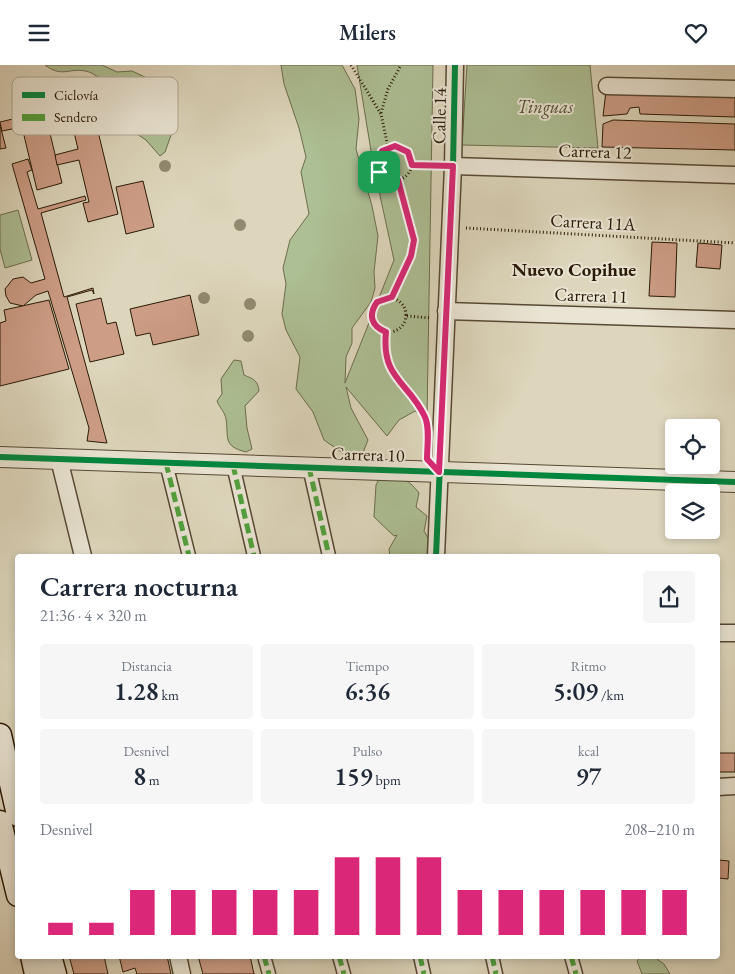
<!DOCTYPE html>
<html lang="es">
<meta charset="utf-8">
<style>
:root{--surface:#fff;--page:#f6f6f7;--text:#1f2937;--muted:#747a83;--accent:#db2777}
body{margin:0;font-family:"EB Garamond",serif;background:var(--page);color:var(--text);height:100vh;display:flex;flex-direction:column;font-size:19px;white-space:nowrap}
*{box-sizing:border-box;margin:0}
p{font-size:16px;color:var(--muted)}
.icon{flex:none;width:28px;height:28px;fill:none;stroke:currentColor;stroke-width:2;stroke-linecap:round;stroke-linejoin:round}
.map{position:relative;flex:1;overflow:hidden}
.drawer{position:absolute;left:15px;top:489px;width:705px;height:405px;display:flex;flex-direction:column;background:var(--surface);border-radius:5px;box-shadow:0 2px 8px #0003}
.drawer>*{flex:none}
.controls{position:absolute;left:665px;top:354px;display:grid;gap:10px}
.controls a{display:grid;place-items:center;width:55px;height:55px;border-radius:5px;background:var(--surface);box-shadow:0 2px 8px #0003;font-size:25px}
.pin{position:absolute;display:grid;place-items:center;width:42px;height:42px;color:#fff;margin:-21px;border-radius:10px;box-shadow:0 2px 8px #0006}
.round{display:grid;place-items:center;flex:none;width:52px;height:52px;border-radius:5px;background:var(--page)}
.summary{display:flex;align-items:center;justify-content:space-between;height:85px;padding:0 25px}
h1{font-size:28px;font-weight:600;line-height:38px}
.stats{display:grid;grid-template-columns:repeat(3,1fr);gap:8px;height:85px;padding:5px 25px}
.stats div{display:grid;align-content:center;border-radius:5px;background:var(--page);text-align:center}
.stats b{font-size:25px;font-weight:600}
.stats small{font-size:14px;font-weight:400}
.stats p{font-size:14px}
.chart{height:140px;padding:10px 25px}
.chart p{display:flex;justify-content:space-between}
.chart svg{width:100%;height:90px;margin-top:5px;stroke:var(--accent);stroke-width:6}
header{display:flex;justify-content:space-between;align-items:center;height:65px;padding:0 25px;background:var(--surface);font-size:22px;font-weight:600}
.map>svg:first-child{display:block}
.green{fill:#adbf94;stroke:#6c6c4d}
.building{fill:#cd9d86;stroke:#2a1a06}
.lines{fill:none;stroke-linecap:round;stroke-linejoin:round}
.pedestrian-casing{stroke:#574934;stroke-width:15}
.minor-casing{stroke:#574934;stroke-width:19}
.tertiary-casing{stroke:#574934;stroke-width:22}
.secondary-casing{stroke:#2a1a06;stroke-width:25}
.path{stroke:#2a1a06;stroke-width:3;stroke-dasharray:1 2.5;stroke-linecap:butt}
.pedestrian{stroke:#e9e4d3;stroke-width:12}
.minor{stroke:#e9e4d3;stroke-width:16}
.tertiary{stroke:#e9e4d3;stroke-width:20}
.secondary{stroke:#e9e4d3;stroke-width:22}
.quiet{stroke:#51a13d;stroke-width:5;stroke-dasharray:10 5;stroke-linecap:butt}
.cycleway-casing{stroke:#e9e4d3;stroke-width:9}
.cycleway{stroke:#00873e;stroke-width:6}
.tree{fill:#908a70}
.route-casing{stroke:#fff;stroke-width:10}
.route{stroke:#db2777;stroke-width:6}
.labels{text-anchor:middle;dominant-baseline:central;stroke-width:4;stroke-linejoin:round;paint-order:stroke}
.park-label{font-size:18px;font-style:italic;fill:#514c31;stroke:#e9e4d3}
.street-label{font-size:18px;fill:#2a1a06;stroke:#e9e4d3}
.neighbourhood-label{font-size:19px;font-weight:bold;fill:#2a1a06;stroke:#e9e4d3}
.key{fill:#e9e4d3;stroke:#b0a796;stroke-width:1}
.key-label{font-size:14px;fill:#2a1a06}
</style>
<header><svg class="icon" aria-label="menu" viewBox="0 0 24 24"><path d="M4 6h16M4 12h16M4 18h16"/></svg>Milers<svg class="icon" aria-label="heart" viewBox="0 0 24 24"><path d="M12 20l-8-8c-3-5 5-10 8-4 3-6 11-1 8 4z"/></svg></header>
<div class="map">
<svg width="735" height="909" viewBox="0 0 735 909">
<rect width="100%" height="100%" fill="#ddd6bc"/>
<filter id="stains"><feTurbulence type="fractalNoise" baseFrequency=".004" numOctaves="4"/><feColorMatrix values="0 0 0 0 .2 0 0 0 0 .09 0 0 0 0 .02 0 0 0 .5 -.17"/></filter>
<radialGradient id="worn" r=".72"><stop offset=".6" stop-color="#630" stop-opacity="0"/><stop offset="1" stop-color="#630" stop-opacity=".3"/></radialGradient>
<g class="green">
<path d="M45 0H102L117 7 132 6 147 13 150 26 142 29 144 34 173 45 175 59 165 87 160 91 146 75 134 67V60C138 56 141 54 140 47 138 38 99 11 89 7 70 1 63 14 45 0Z"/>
<polygon points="281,0 342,0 355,24 359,54 356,84 372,141 378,171 374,207 375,223 371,237 352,263 352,278 346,292 345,318 394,195 373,98 357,0 433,0 427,352 415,346 399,355 387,371 346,322 351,343 368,375 362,390 360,386 347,391 324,375 313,347 296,324 300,292 286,265 282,249 286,219 283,203 290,175 309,149 301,107 306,92 299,63 284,19"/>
<polygon points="467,0 590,0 598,83 462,80"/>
<polygon points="18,145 32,195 5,203 0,184 0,150"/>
<path d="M234 295 241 296 244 310C253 314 258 315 259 326L245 341 247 363 252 384 246 387C222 381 229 372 226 354 225 347 219 342 217 336L222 329 221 314Z"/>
<path d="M380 412C400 413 406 411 419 428L416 442 427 451 424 466 431 478V491H390L389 484 397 470 394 471 374 452 376 420Z"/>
<polygon points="642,891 657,891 658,895 664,899 670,909 642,909 637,896"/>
</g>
<g class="building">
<polygon points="38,19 62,118 37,125 22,62 2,66 0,57 21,52 14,24"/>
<polygon points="606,26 735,30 735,52 640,49 639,42 630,43 627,49 603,51"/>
<polygon points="95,54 118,149 88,157 83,138 89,137 79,95 57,100 55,90 78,84 72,59"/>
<polygon points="613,55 735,59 735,85 602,82 603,59"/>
<polygon points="0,60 6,83 0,84"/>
<polygon points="28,94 32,105 27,107 38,144 85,131 86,135 41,148 64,232 93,223 94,229 92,225 67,232 107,378 87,376 89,363 48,226 36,230 23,241 10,238 6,231 5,224 13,214 23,212 31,218 45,214 12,99"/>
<polygon points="143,116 154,162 126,169 116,122"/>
<polygon points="652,177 677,178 675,232 649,231"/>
<polygon points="698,178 722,180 720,204 696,202"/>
<polygon points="190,230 199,270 153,280 150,268 136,271 130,244"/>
<polygon points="101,233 107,259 116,257 124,289 90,297 76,239"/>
<polygon points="49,235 69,304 0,321 0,258 6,256 4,245"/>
<rect x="718" y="688" width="17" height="19"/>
<polygon points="718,795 729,796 728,814 718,813"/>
<polygon points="69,891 104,891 108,909 74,909"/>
<polygon points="119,891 167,891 171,909 137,909 135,903 123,907"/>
<polygon points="198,891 250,891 254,909 203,909"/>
</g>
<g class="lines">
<g class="pedestrian-casing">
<g id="pedestrian">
<polyline points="166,398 189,491"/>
<polyline points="233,400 254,491"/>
<polyline points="309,402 329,491"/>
<polyline points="264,891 269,909"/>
<polyline points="339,891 344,909"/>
<polyline points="420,891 424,909"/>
<polyline points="492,891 496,909"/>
<polyline points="571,891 576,909"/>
</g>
</g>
<g class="minor-casing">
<g id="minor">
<polyline points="607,21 735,24"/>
<polyline points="453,101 735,110"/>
<polyline points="446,246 735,255"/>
<polyline points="59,394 83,491"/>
<polyline points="436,491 453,101 455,0"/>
<polyline points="718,568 735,568"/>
<polyline points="718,722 735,721"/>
<polyline points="178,891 182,909"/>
</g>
</g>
<g class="tertiary-casing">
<polyline id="tertiary" points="0,392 735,417"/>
</g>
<g class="secondary-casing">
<g id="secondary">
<polyline points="0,670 18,750"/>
<polyline points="0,757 18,830"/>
<polyline points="32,891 36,909"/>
<polyline points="50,891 55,909"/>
</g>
</g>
<g class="path">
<polyline points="351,0 381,49 388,82"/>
<polyline points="381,48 388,24 401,0"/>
<circle cx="395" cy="98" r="17"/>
<polyline points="412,100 439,101"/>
<polyline points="466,163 735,178"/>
<polyline points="392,232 411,191 414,175 398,115"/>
<circle cx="389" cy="250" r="17"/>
<polyline points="407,251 431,253"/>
<path d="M386 267C381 308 408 321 426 353"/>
</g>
<use href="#pedestrian" class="pedestrian"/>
<use href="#minor" class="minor"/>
<use href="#tertiary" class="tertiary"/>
<use href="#secondary" class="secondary"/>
<g class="quiet">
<polyline points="166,398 189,491"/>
<polyline points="233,400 254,491"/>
<polyline points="309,402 329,491"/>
<polyline points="264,891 269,909"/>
<polyline points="339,891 344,909"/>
<polyline points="420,891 424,909"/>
<polyline points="492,891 496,909"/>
<polyline points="571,891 576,909"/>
</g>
<g class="cycleway-casing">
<g id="cycleway">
<polyline points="0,392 735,417"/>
<polyline points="436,491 453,101 455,0"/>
</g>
</g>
<use href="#cycleway" class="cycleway"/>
</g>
<g class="tree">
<circle cx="165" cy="101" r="6"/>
<circle cx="240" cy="160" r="6"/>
<circle cx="204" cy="233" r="6"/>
<circle cx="250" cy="239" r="6"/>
<circle cx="248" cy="271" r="6"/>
</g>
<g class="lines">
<g class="route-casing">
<path id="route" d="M395 81 408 87 412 100 453 101 439 407 427 394C427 382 430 363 425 352 409 317 381 314 386 267 371 261 368 250 377 237L392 232 411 191 414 175 398 115 384 112 377 100 382 86Z"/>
</g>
<use href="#route" class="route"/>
</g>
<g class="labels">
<g class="park-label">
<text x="545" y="41">Tinguas</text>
</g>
<g class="street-label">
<text transform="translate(439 51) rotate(-89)">Calle 14</text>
<text transform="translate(595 86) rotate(2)">Carrera 12</text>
<text transform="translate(593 157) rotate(3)">Carrera 11A</text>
<text transform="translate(591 230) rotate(2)">Carrera 11</text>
<text transform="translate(368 389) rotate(2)">Carrera 10</text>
</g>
<g class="neighbourhood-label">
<text x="574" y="204">Nuevo Copihue</text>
</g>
</g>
<rect x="12" y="12" width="166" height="58" rx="8" class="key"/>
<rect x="22" y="27" width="23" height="6" fill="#00873e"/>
<rect x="22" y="49" width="23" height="7" fill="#51a13d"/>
<g class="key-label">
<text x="54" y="35">Ciclovía</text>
<text x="54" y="57">Sendero</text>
</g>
<rect width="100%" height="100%" filter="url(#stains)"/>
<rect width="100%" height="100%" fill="url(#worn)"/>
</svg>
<div class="controls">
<a><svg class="icon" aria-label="locate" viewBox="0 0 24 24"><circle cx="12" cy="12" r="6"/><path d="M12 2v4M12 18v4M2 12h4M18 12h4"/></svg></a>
<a><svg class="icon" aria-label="layers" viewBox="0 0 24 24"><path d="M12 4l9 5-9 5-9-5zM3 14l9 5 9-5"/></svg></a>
</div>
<div class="pin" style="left:379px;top:107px;background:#1e9e55"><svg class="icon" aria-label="arrive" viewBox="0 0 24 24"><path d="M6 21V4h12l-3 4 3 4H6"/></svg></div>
<section class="drawer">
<div class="summary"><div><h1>Carrera nocturna</h1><p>21:36 · 4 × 320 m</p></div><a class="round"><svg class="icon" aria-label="share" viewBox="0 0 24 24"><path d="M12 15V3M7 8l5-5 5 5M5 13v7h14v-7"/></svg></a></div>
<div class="stats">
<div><p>Distancia</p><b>1.28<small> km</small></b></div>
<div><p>Tiempo</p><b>6:36</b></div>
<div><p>Ritmo</p><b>5:09<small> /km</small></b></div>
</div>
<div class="stats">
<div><p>Desnivel</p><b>8<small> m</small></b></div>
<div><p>Pulso</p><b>159<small> bpm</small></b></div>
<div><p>kcal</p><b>97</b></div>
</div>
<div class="chart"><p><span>Desnivel</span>208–210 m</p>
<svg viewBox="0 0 160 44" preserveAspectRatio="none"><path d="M5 44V38M15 44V38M25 44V22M35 44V22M45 44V22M55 44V22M65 44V22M75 44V6M85 44V6M95 44V6M105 44V22M115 44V22M125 44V22M135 44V22M145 44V22M155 44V22"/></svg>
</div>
</section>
</div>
